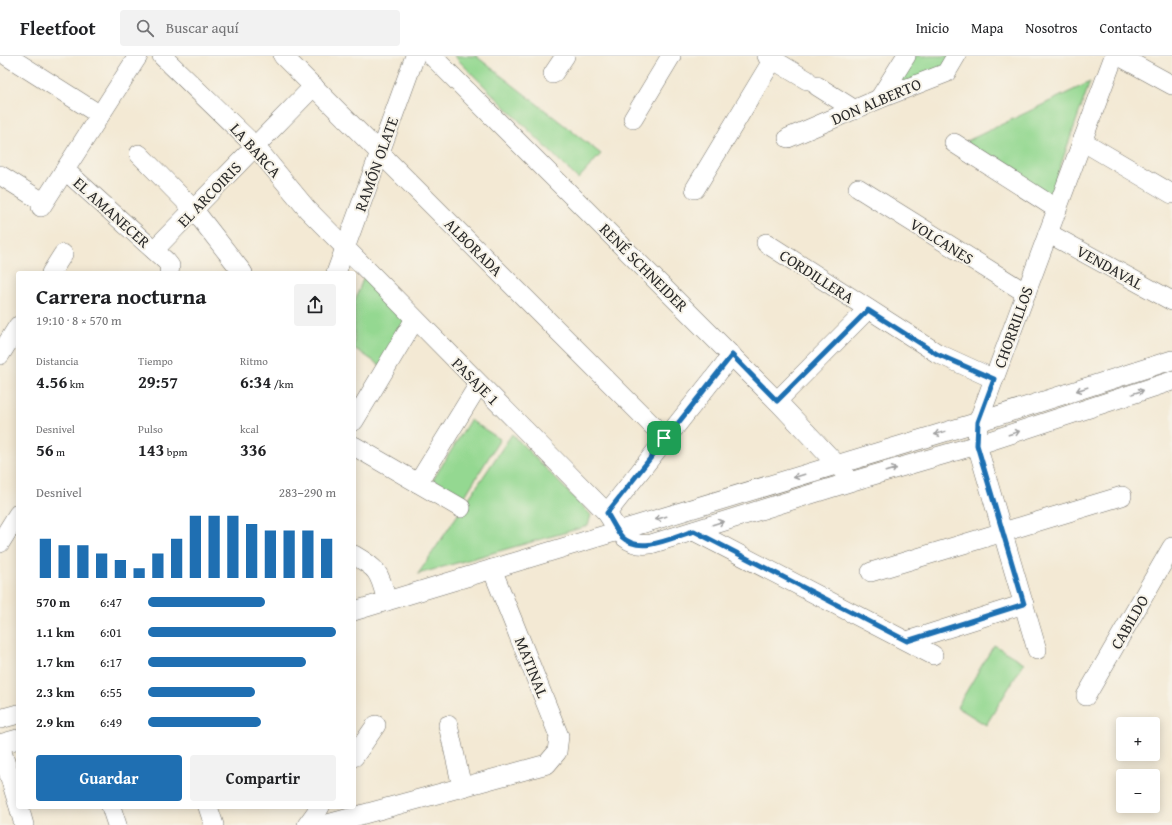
<!DOCTYPE html>
<html lang="es">
<meta charset="utf-8">
<style>
:root{--surface:#fff;--page:#f2f2f2;--text:#202124;--muted:#757577;--line:#e0e0e0;--accent:#1f6fb2}
body{margin:0;font-family:"Gentium Book Plus",serif;background:var(--page);color:var(--text);height:100vh;display:flex;flex-direction:column;font-size:15px;white-space:nowrap}
*{box-sizing:border-box;margin:0}
p{font-size:13px;color:var(--muted)}
.icon{flex:none;width:22px;height:22px;fill:none;stroke:currentColor;stroke-width:2;stroke-linecap:round;stroke-linejoin:round}
.map{position:relative;flex:1;overflow:hidden}
.side{position:absolute;left:16px;top:215px;width:340px;height:538px;display:flex;flex-direction:column;background:var(--surface);border-radius:4px;box-shadow:0 2px 10px #0003}
.side>*{flex:none}
.fabs{position:absolute;left:1116px;top:661px;display:grid;gap:8px}
.fabs a{display:grid;place-items:center;width:44px;height:44px;border-radius:4px;background:var(--surface);box-shadow:0 2px 10px #0003;font-size:20px}
.pin{position:absolute;display:grid;place-items:center;width:34px;height:34px;color:#fff;margin:-17px;border-radius:8px;box-shadow:0 2px 6px #0006}
.round{display:grid;place-items:center;flex:none;width:42px;height:42px;border-radius:4px;background:var(--page)}
.summary{display:flex;align-items:center;justify-content:space-between;height:68px;padding:0 20px}
h1{font-size:22px;font-weight:800;line-height:30px}
.stats{display:grid;grid-template-columns:repeat(3,1fr);gap:6px;height:68px;padding:4px 20px}
.stats div{display:grid;align-content:center}
.stats b{font-size:17px;font-weight:800}
.stats small{font-size:11px;font-weight:400}
.stats p{font-size:11px}
.chart{height:112px;padding:8px 20px}
.chart p{display:flex;justify-content:space-between}
.chart svg{width:100%;height:72px;margin-top:4px;stroke:var(--accent);stroke-width:6}
.cta{display:flex;gap:8px;margin-top:auto;padding:8px 20px}
.cta a{flex:1;height:46px;border-radius:4px;background:var(--accent);color:#fff;font-size:16px;font-weight:800;line-height:46px;text-align:center}
.cta a+a{background:var(--page);color:var(--text)}
ul{padding:0 20px;list-style:none;font-size:13px}
li{display:grid;grid-template-columns:64px 48px 1fr;align-items:center;height:30px}
li i{height:10px;border-radius:5px;background:var(--accent)}
header{display:flex;align-items:center;gap:24px;box-sizing:border-box;height:56px;padding:0 20px;background:var(--surface);border-bottom:1px solid var(--line)}
header strong{font-size:19px}
nav{display:flex;gap:22px;margin-inline-start:auto;font-size:14px}
.search{width:280px;height:36px;background:var(--page);display:flex;align-items:center;gap:10px;box-sizing:border-box;padding:0 14px;border-radius:4px;color:var(--muted);font-size:15px}
.map>svg:first-child{display:block}
.green{fill:#94d891;stroke:#60825e}
.lines{fill:none;stroke-linecap:round;stroke-linejoin:round}
.minor-casing{stroke:#716e66;stroke-width:20}
.minor{stroke:#fff;stroke-width:19}
.oneway{stroke:#a0a0a0}
.route-casing{stroke:#fff;stroke-width:8}
.route{stroke:#1f6fb2;stroke-width:5}
.labels{text-anchor:middle;dominant-baseline:central;stroke-width:4;stroke-linejoin:round;paint-order:stroke}
.street-label{font-size:16px;fill:#2b2b2b;stroke:#f7f3e8}
</style>
<header>
<strong>Fleetfoot</strong>
<div class="search"><svg class="icon" aria-label="search" viewBox="0 0 24 24"><circle cx="10" cy="10" r="6"/><path d="M15 15l6 6"/></svg>Buscar aquí</div>
<nav><a>Inicio</a><a>Mapa</a><a>Nosotros</a><a>Contacto</a></nav>
</header>
<div class="map">
<svg width="1172" height="769" viewBox="0 0 1172 769">
<rect width="100%" height="100%" fill="#f7f3e8"/>
<filter id="ink" filterUnits="userSpaceOnUse"><feTurbulence type="fractalNoise" baseFrequency=".025" numOctaves="2"/><feDisplacementMap in="SourceGraphic" scale="8" xChannelSelector="R" yChannelSelector="G"/><feConvolveMatrix kernelMatrix="1 2 1 2 8 2 1 2 1" color-interpolation-filters="sRGB"/></filter>
<filter id="wash" filterUnits="userSpaceOnUse"><feTurbulence type="fractalNoise" baseFrequency=".012" numOctaves="4" result="noise"/><feDisplacementMap in="SourceGraphic" scale="16" xChannelSelector="R" yChannelSelector="G"/><feGaussianBlur stdDeviation="0.9" result="paint"/><feColorMatrix in="noise" values="0 0 0 0 0 0 0 0 0 0 0 0 0 0 0 0 0 1.4 0 .05"/><feComposite in="paint" operator="in"/></filter>
<g filter="url(#wash)">
<rect width="100%" height="100%" fill="#f3e9d4"/>
<g class="green">
<polygon points="454,0 476,0 601,98 578,123"/>
<polygon points="915,0 951,0 942,14 896,30"/>
<polygon points="1090,26 1049,142 965,86"/>
<polygon points="365,217 410,262 381,310 354,292 354,247"/>
<polygon points="470,364 500,383 463,443 433,424"/>
<polygon points="512,378 591,459 588,470 418,518"/>
<polygon points="994,589 1024,607 986,669 957,651"/>
</g>
</g>
<g filter="url(#ink)">
<g class="lines">
<g class="minor-casing">
<g id="minor">
<polyline points="7,0 100,59"/>
<polyline points="162,0 255,90 307,153 607,457"/>
<polyline points="283,0 665,382"/>
<polyline points="432,0 777,345 844,416"/>
<polyline points="767,0 807,24"/>
<polyline points="1119,0 1172,29"/>
<polyline points="553,18 565,0"/>
<polyline points="817,30 855,54"/>
<polyline points="879,43 906,0"/>
<polyline points="633,63 671,0"/>
<polyline points="788,82 879,43 946,17 956,0"/>
<polyline points="1082,85 1172,138"/>
<polyline points="954,87 1057,153"/>
<polyline points="139,98 194,154 243,217"/>
<polyline points="66,115 166,205 170,210 169,217"/>
<polyline points="0,119 43,146"/>
<polyline points="858,132 1026,237"/>
<polyline points="695,133 775,0"/>
<polyline points="41,151 138,0"/>
<polyline points="1048,177 1172,245"/>
<polyline points="766,187 937,297 994,323"/>
<polyline points="154,194 314,30"/>
<polyline points="51,217 63,198"/>
<polyline points="336,217 415,0"/>
<polyline points="0,299 18,270"/>
<path d="M732 299 607 457C618 475 627 492 651 488L853 425 977 389 1172 325"/>
<polyline points="777,345 868,253"/>
<polyline points="354,365 415,263"/>
<polyline points="354,390 461,452"/>
<polyline points="418,427 479,328"/>
<polyline points="694,475 933,599"/>
<polyline points="0,487 18,458"/>
<path d="M354 499C380 514 379 517 387 545"/>
<polyline points="871,516 1122,440"/>
<polyline points="354,555 978,366 1172,304"/>
<polyline points="907,585 1024,548"/>
<polyline points="1037,594 977,389 978,366 1114,0"/>
<polyline points="1086,640 1172,491"/>
<polyline points="0,663 18,658"/>
<polyline points="448,669 462,731"/>
<polyline points="0,688 18,683"/>
<polyline points="0,689 18,748"/>
<polyline points="354,701 376,669"/>
<polyline points="19,751 24,769"/>
<polyline points="111,751 117,769"/>
<polyline points="208,751 214,769"/>
<polyline points="307,769 320,751"/>
<polyline points="324,769 547,708 557,696 559,680 492,513"/>
</g>
</g>
<use href="#minor" class="minor"/>
</g>
<defs><path id="oneway-shaft" d="M-6 0H5M1.5-3L5.5 0L1.5 3" fill="none" stroke-width="1.6" stroke-linecap="round" stroke-linejoin="round"/></defs>
<g class="oneway">
<use href="#oneway-shaft" transform="translate(1082 333) rotate(162)"/>
<use href="#oneway-shaft" transform="translate(1138 336) rotate(-18)"/>
<use href="#oneway-shaft" transform="translate(940 377) rotate(163)"/>
<use href="#oneway-shaft" transform="translate(1014 377) rotate(-18)"/>
<use href="#oneway-shaft" transform="translate(891 414) rotate(-16)"/>
<use href="#oneway-shaft" transform="translate(799 420) rotate(163)"/>
<use href="#oneway-shaft" transform="translate(661 462) rotate(163)"/>
<use href="#oneway-shaft" transform="translate(718 467) rotate(-17)"/>
</g>
</g>
<g class="lines" filter="url(#ink)">
<g class="route-casing">
<path id="route" d="M868 254 937 298 994 323 978 366 977 389 1024 548 907 585 694 475C673 481 641 499 622 481 616 474 612 465 607 457L732 299 777 345Z"/>
</g>
<use href="#route" class="route"/>
</g>
<g class="labels">
<g class="street-label">
<text transform="translate(876 45) rotate(-23)">DON ALBERTO</text>
<text transform="translate(256 94) rotate(48)">LA BARCA</text>
<text transform="translate(376 108) rotate(-70)">RAMÓN OLATE</text>
<text transform="translate(209 138) rotate(-46)">EL ARCOIRIS</text>
<text transform="translate(112 156) rotate(42)">EL AMANECER</text>
<text transform="translate(942 185) rotate(32)">VOLCANES</text>
<text transform="translate(474 191) rotate(45)">ALBORADA</text>
<text transform="translate(644 211) rotate(45)">RENÉ SCHNEIDER</text>
<text transform="translate(1110 211) rotate(29)">VENDAVAL</text>
<text transform="translate(817 220) rotate(33)">CORDILLERA</text>
<text transform="translate(1013 271) rotate(-70)">CHORRILLOS</text>
<text transform="translate(476 325) rotate(45)">PASAJE 1</text>
<text transform="translate(1129 566) rotate(-60)">CABILDO</text>
<text transform="translate(532 611) rotate(68)">MATINAL</text>
</g>
</g>
</svg>
<div class="fabs">
<a>+</a>
<a>−</a>
</div>
<div class="pin" style="left:664px;top:382px;background:#1e9e55"><svg class="icon" aria-label="arrive" viewBox="0 0 24 24"><path d="M6 21V4h12l-3 4 3 4H6"/></svg></div>
<section class="side">
<div class="summary"><div><h1>Carrera nocturna</h1><p>19:10 · 8 × 570 m</p></div><a class="round"><svg class="icon" aria-label="share" viewBox="0 0 24 24"><path d="M12 15V3M7 8l5-5 5 5M5 13v7h14v-7"/></svg></a></div>
<div class="stats">
<div><p>Distancia</p><b>4.56<small> km</small></b></div>
<div><p>Tiempo</p><b>29:57</b></div>
<div><p>Ritmo</p><b>6:34<small> /km</small></b></div>
</div>
<div class="stats">
<div><p>Desnivel</p><b>56<small> m</small></b></div>
<div><p>Pulso</p><b>143<small> bpm</small></b></div>
<div><p>kcal</p><b>336</b></div>
</div>
<div class="chart"><p><span>Desnivel</span>283–290 m</p>
<svg viewBox="0 0 160 44" preserveAspectRatio="none"><path d="M5 44V20M15 44V24M25 44V24M35 44V29M45 44V33M55 44V38M65 44V29M75 44V20M85 44V6M95 44V6M105 44V6M115 44V11M125 44V15M135 44V15M145 44V15M155 44V20"/></svg>
</div>
<ul>
<li><b>570 m</b>6:47<i style="width:62%"></i></li>
<li><b>1.1 km</b>6:01<i style="width:100%"></i></li>
<li><b>1.7 km</b>6:17<i style="width:84%"></i></li>
<li><b>2.3 km</b>6:55<i style="width:57%"></i></li>
<li><b>2.9 km</b>6:49<i style="width:60%"></i></li>
</ul>
<div class="cta"><a>Guardar</a><a>Compartir</a></div>
</section>
</div>
